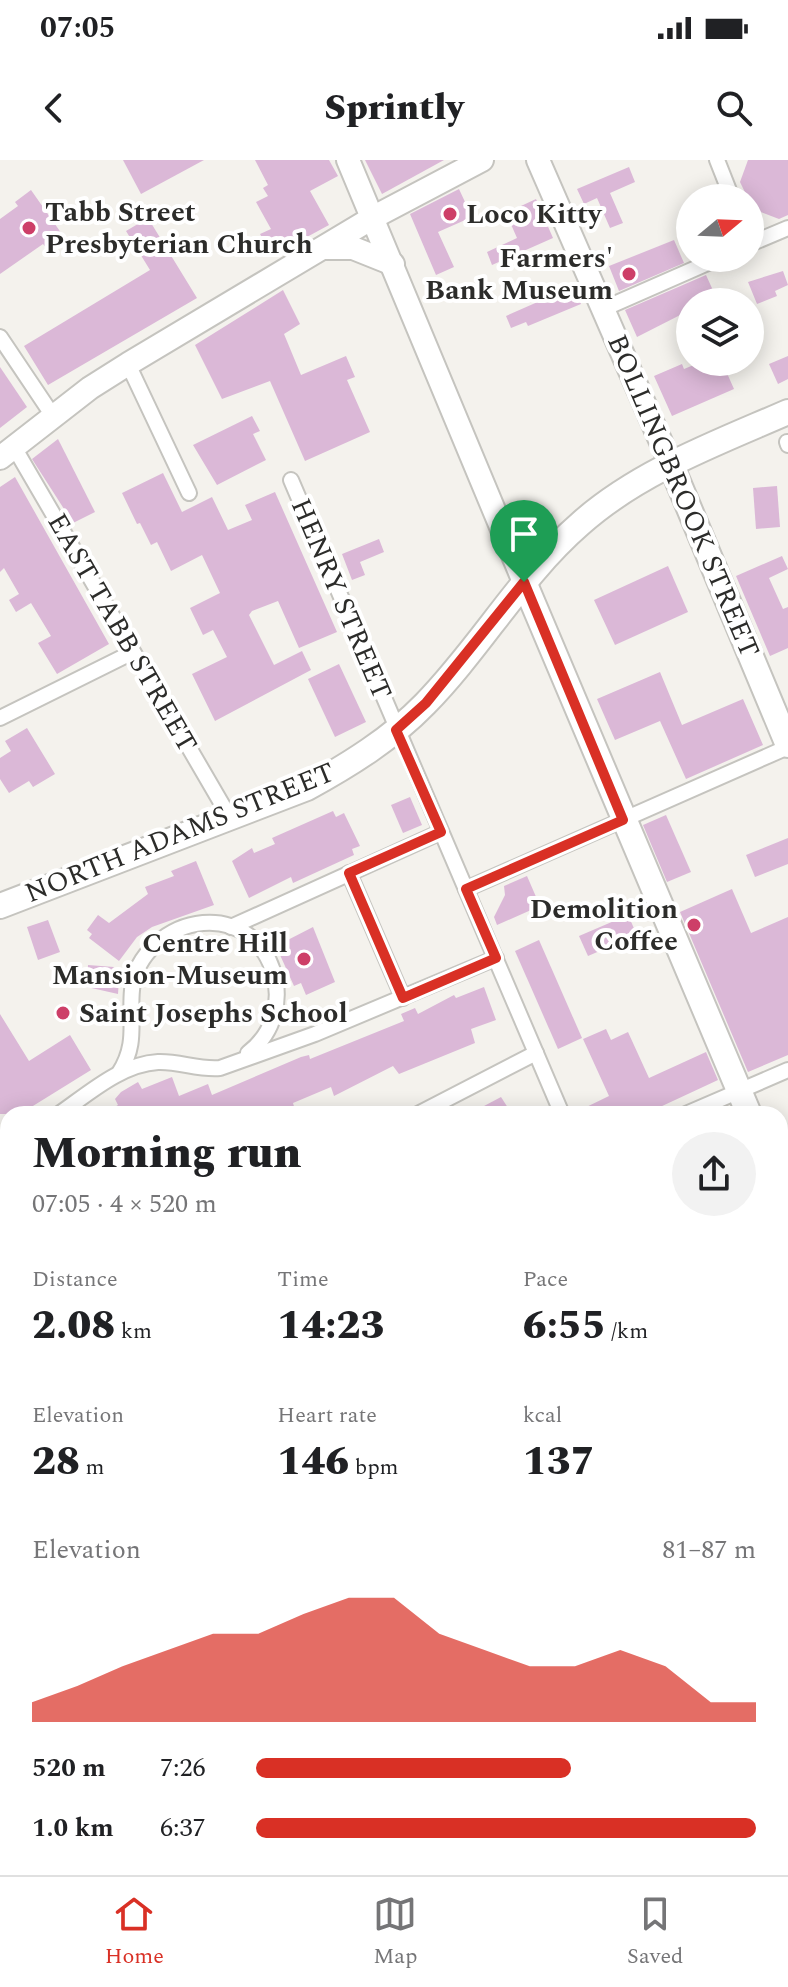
<!DOCTYPE html>
<meta charset="utf-8">
<style>
:root{--surface:#fff;--page:#f2f2f2;--text:#202124;--muted:#757577;--line:#e0e0e0;--accent:#d93025}
body{margin:0;font-family:Spectral,serif;background:var(--page);color:var(--text);height:100vh;display:flex;flex-direction:column;font-size:30px;white-space:nowrap}
*{box-sizing:border-box;margin:0}
p{font-size:26px;color:var(--muted)}
.icon{flex:none;width:44px;height:44px;fill:none;stroke:currentColor;stroke-width:2;stroke-linecap:round;stroke-linejoin:round}
.map{position:relative;flex:1;overflow:hidden}
.panel{position:absolute;left:0px;top:946px;width:788px;height:770px;display:flex;flex-direction:column;background:var(--surface);border-radius:24px 24px 0 0;box-shadow:0 4px 20px #0003}
.panel>*{flex:none}
.needle{width:52px;rotate:71deg}
.buttons{position:absolute;left:676px;top:24px;display:grid;gap:16px}
.buttons a{display:grid;place-items:center;width:88px;height:88px;border-radius:50%;background:var(--surface);box-shadow:0 4px 20px #0003;font-size:40px}
.pin{position:absolute;display:grid;place-items:center;width:68px;height:68px;color:#fff;margin:-82px -34px;border-radius:50% 50% 50% 0;rotate:-45deg;box-shadow:0 0 8px #0007}
.pin .icon{rotate:45deg}
.round{display:grid;place-items:center;flex:none;width:84px;height:84px;border-radius:42px;background:var(--page)}
.headline{display:flex;align-items:center;justify-content:space-between;height:136px;padding:0 32px}
h1{font-size:44px;font-weight:800;line-height:60px}
.stats{display:grid;grid-template-columns:repeat(3,1fr);gap:12px;height:136px;padding:8px 32px}
.stats div{display:grid;align-content:center}
.stats b{font-size:40px;font-weight:800}
.stats small{font-size:22px;font-weight:400}
.stats p{font-size:22px}
.chart{height:224px;padding:16px 32px}
.chart p{display:flex;justify-content:space-between}
.chart svg{width:100%;height:144px;margin-top:8px;fill:var(--accent);opacity:.7}
ul{padding:0 32px;list-style:none;font-size:26px}
li{display:grid;grid-template-columns:128px 96px 1fr;align-items:center;height:60px}
li i{height:20px;border-radius:10px;background:var(--accent)}
.status{display:flex;justify-content:space-between;align-items:center;height:56px;padding:0 40px;background:var(--surface);direction:ltr}
.status svg{height:22px;fill:currentColor}
header{display:flex;justify-content:space-between;align-items:center;height:104px;padding:0 32px;background:var(--surface);font-size:36px;font-weight:800}
.tab-bar{display:flex;justify-content:space-around;align-items:center;height:112px;border-top:2px solid var(--line);background:var(--surface);font-size:22px;color:var(--muted)}
.tab-bar a{display:grid;justify-items:center;gap:4px}
.tab-bar .selected{color:var(--accent)}
.map>svg:first-child{display:block}
.lines{fill:none;stroke-linecap:round;stroke-linejoin:round}
.stream{stroke:#88b4ca;stroke-width:4}
.building{fill:#dbb8d7}
.street-casing{stroke:#c5c4bf;stroke-width:18}
.secondary-casing{stroke:#c5c4bf;stroke-width:26}
.primary-casing{stroke:#c5c4bf;stroke-width:28}
.highway-casing{stroke:#c5c4bf;stroke-width:32}
.street{stroke:#fff;stroke-width:14}
.secondary{stroke:#fff;stroke-width:22}
.primary{stroke:#fff;stroke-width:24}
.highway{stroke:#fff;stroke-width:28}
.route-casing{stroke:#fff;stroke-width:16}
.route{stroke:#d93025;stroke-width:10}
.poi-dot{fill:#cd3f68;stroke:#fff;stroke-width:3}
.labels{text-anchor:middle;dominant-baseline:central;stroke-width:8;stroke-linejoin:round;paint-order:stroke}
.poi-label{font-size:28px;font-weight:bold;fill:#2c2c2a;stroke:#fff;text-anchor:start}
.street-label{font-size:28px;fill:#2c2c2a;stroke:#fff}
</style>
<div class="status"><b>07:05</b><svg viewBox="0 0 49 12"><path d="M0 12V9h3v3zM5 12V6h3v6zM10 12V3h3v9zM15 12V0h3v12zM26 1h20v11H26zM47 4h2v5h-2z"/></svg></div>
<header><svg class="icon" aria-label="back" viewBox="0 0 24 24"><path d="M15 5l-7 7 7 7"/></svg>Sprintly<svg class="icon" aria-label="search" viewBox="0 0 24 24"><circle cx="10" cy="10" r="6"/><path d="M15 15l6 6"/></svg></header>
<div class="map">
<svg width="788" height="1715" viewBox="0 0 788 1715">
<rect width="100%" height="100%" fill="#f4f2ed"/>
<g class="lines">
<g class="stream">
<polyline points="780,1654 788,1653"/>
<polyline points="499,1714 513,1708"/>
</g>
</g>
<g class="building">
<polygon points="123,0 204,0 141,34"/>
<polygon points="255,0 329,0 338,16 310,31 329,65 272,96 260,74 271,69 256,42 268,36 263,28 268,25"/>
<polygon points="365,0 444,0 382,34"/>
<polygon points="748,0 788,0 788,55 779,59 753,49 740,22"/>
<polygon points="629,7 635,22 610,33 623,63 610,68 597,38 584,44 577,29"/>
<polygon points="459,29 472,57 438,72 454,107 436,115 410,54"/>
<polygon points="31,30 64,77 47,89 43,84 0,114 0,59 18,46 15,42"/>
<polygon points="536,39 553,78 492,105 487,92 517,78 506,53"/>
<polygon points="148,58 197,138 48,225 24,186 150,110 126,71"/>
<polygon points="674,80 684,103 619,131 609,106"/>
<polygon points="783,111 788,125 775,131 777,136 757,144 748,122"/>
<polygon points="706,115 716,137 690,142 690,150 637,177 625,150"/>
<polygon points="574,126 581,144 528,166 526,162 511,168 506,156"/>
<polygon points="283,130 300,164 284,174 301,215 346,196 355,217 347,220 370,272 305,301 270,221 222,239 195,185"/>
<polygon points="788,196 788,219 778,224 769,204"/>
<polygon points="701,202 722,202 734,229 672,256 654,216 682,204 684,209"/>
<polygon points="0,207 27,247 0,268"/>
<polygon points="252,256 260,271 253,274 266,300 217,325 193,285"/>
<polygon points="58,279 95,352 73,363 32,299"/>
<polygon points="163,313 182,352 212,337 228,370 252,360 245,345 275,332 337,472 299,488 278,441 252,451 249,455 274,505 302,491 311,510 215,561 192,514 227,497 213,470 203,475 190,448 220,433 202,395 171,411 157,382 151,385 140,363 137,364 122,333"/>
<polygon points="15,317 109,484 57,514 38,483 51,476 31,443 16,452 9,440 19,434 4,408 0,412 0,327"/>
<polygon points="777,326 780,367 756,369 753,328"/>
<polygon points="379,379 384,392 360,402 365,415 352,420 342,394"/>
<polygon points="782,396 788,409 769,418 783,449 788,447 788,488 770,496 736,416"/>
<polygon points="668,406 688,452 615,485 594,440"/>
<polygon points="339,504 366,562 335,577 308,519"/>
<polygon points="660,512 682,565 743,539 763,585 686,619 660,561 615,580 597,539"/>
<polygon points="27,568 55,614 33,627 29,621 9,633 0,619 0,598 11,591 5,581"/>
<polygon points="410,637 422,665 403,673 391,645"/>
<polygon points="333,651 336,657 344,653 360,686 352,689 354,695 293,723 291,717 249,738 232,701 252,688 254,693 275,684 272,678"/>
<polygon points="666,655 691,712 667,722 643,665"/>
<polygon points="788,678 788,704 755,717 746,695"/>
<polygon points="196,701 214,745 152,767 137,777 119,801 89,778 92,774 87,770 98,755 109,763 148,734 145,727 174,716 171,711"/>
<polygon points="527,716 540,746 497,765 494,757 505,735 504,726"/>
<polygon points="732,729 751,773 788,757 788,895 748,912 680,752"/>
<polygon points="628,755 637,775 588,796 579,776"/>
<polygon points="48,760 60,792 38,800 27,767"/>
<polygon points="313,767 335,822 306,835 301,823 294,826 276,786"/>
<polygon points="539,780 582,878 558,889 515,791"/>
<polygon points="88,805 114,807 105,818 119,819 118,834 87,827"/>
<polygon points="484,827 496,860 471,869 475,883 399,914 393,906 334,936 331,927 293,943 295,950 285,954 103,954 118,945 115,939 121,932 138,922 142,929 172,917 179,936 208,924 212,935 301,897 309,895 310,899 404,861 401,854 415,848 418,854 454,835 456,838"/>
<polygon points="0,854 29,901 70,875 91,910 20,954 0,954"/>
<polygon points="606,869 611,880 628,872 649,918 706,892 718,920 645,954 572,954 609,936 583,879"/>
<polygon points="501,937 512,954 469,954"/>
</g>
<g class="lines">
<g class="street-casing">
<g id="street">
<polyline points="717,0 732,38"/>
<polyline points="750,84 788,68"/>
<polyline points="603,149 719,98"/>
<polyline points="0,177 53,256"/>
<polyline points="128,204 189,333"/>
<polyline points="787,282 788,285"/>
<polyline points="14,287 230,658"/>
<polyline points="291,320 562,954"/>
<polyline points="0,558 133,492"/>
<polyline points="349,713 403,838"/>
<polyline points="466,729 788,587"/>
<polyline points="231,767 441,672"/>
<path d="M119 913C138 884 129 861 132 830 135 794 169 766 203 763 274 757 303 851 248 893"/>
<path d="M59 954C88 934 121 904 158 902 179 901 198 910 220 908L315 874 496 798"/>
<polyline points="418,954 536,893"/>
<polyline points="686,954 788,910"/>
<polyline points="0,990 8,986"/>
<polyline points="0,1055 8,1068"/>
<polyline points="780,1183 788,1179"/>
<polyline points="0,1189 8,1183"/>
<polyline points="780,1395 788,1392"/>
</g>
</g>
<g class="secondary-casing">
<g id="secondary">
<polyline points="348,0 524,422"/>
<polyline points="538,0 671,305"/>
<polyline points="325,88 353,88 393,104"/>
<polyline points="0,298 90,228 128,204 374,57 482,0"/>
</g>
</g>
<g class="primary-casing">
<g id="primary">
<polyline points="671,305 788,585"/>
<polyline points="524,422 749,954"/>
<path d="M0 746 307 628C349 605 391 579 425 544 481 487 520 416 580 364 638 312 717 283 788 252"/>
<polyline points="780,1027 788,1045"/>
<polyline points="0,1409 8,1422"/>
<polyline points="187,1708 191,1715"/>
</g>
</g>
<g class="highway-casing">
<g id="highway">
<polyline points="780,1696 788,1693"/>
<polyline points="680,1715 709,1708"/>
<polyline points="721,1715 743,1708"/>
</g>
</g>
<use href="#street" class="street"/>
<use href="#secondary" class="secondary"/>
<use href="#primary" class="primary"/>
<use href="#highway" class="highway"/>
</g>
<g class="lines">
<g class="route-casing">
<polygon id="route" points="524,422 623,660 466,729 496,798 403,838 349,713 441,672 396,570 426,543"/>
</g>
<use href="#route" class="route"/>
</g>
<g class="poi-dot">
<circle cx="450" cy="54" r="8"/>
<circle cx="29" cy="68" r="8"/>
<circle cx="629" cy="114" r="8"/>
<circle cx="694" cy="765" r="8"/>
<circle cx="304" cy="799" r="8"/>
<circle cx="63" cy="853" r="8"/>
</g>
<g class="labels">
<g class="poi-label">
<text x="45" y="52">Tabb Street<tspan x="45" dy="32">Presbyterian Church</tspan></text>
<text x="466" y="54">Loco Kitty</text>
<text x="613" y="98" text-anchor="end">Farmers'<tspan x="613" dy="32">Bank Museum</tspan></text>
<text x="678" y="749" text-anchor="end">Demolition<tspan x="678" dy="32">Coffee</tspan></text>
<text x="288" y="783" text-anchor="end">Centre Hill<tspan x="288" dy="32">Mansion-Museum</tspan></text>
<text x="79" y="853">Saint Josephs School</text>
</g>
<g class="street-label">
<text transform="translate(683 336) rotate(67)">BOLLINGBROOK STREET</text>
<text transform="translate(341 439) rotate(67)">HENRY STREET</text>
<text transform="translate(122 473) rotate(60)">EAST TABB STREET</text>
<text transform="translate(180 673) rotate(-22)">NORTH ADAMS STREET</text>
</g>
</g>
</svg>
<div class="buttons">
<a><svg class="needle" viewBox="-14 -14 28 28"><path d="M0-13l5 13h-10z" fill="#e53935"/><path d="M0 13l5-13h-10z" fill="#757577"/></svg></a>
<a><svg class="icon" aria-label="layers" viewBox="0 0 24 24"><path d="M12 4l9 5-9 5-9-5zM3 14l9 5 9-5"/></svg></a>
</div>
<div class="pin" style="left:524px;top:422px;background:#1e9e55"><svg class="icon" aria-label="arrive" viewBox="0 0 24 24"><path d="M6 21V4h12l-3 4 3 4H6"/></svg></div>
<section class="panel">
<div class="headline"><div><h1>Morning run</h1><p>07:05 · 4 × 520 m</p></div><a class="round"><svg class="icon" aria-label="share" viewBox="0 0 24 24"><path d="M12 15V3M7 8l5-5 5 5M5 13v7h14v-7"/></svg></a></div>
<div class="stats">
<div><p>Distance</p><b>2.08<small> km</small></b></div>
<div><p>Time</p><b>14:23</b></div>
<div><p>Pace</p><b>6:55<small> /km</small></b></div>
</div>
<div class="stats">
<div><p>Elevation</p><b>28<small> m</small></b></div>
<div><p>Heart rate</p><b>146<small> bpm</small></b></div>
<div><p>kcal</p><b>137</b></div>
</div>
<div class="chart"><p><span>Elevation</span>81–87 m</p>
<svg viewBox="0 0 160 44" preserveAspectRatio="none"><path d="M0 44V38L10 33L20 27L30 22L40 17L50 17L60 11L70 6L80 6L90 17L100 22L110 27L120 27L130 22L140 27L150 38L160 38V44z"/></svg>
</div>
<ul>
<li><b>520 m</b>7:26<i style="width:63%"></i></li>
<li><b>1.0 km</b>6:37<i style="width:100%"></i></li>
</ul>
</section>
</div>
<nav class="tab-bar">
<a class="selected"><svg class="icon" aria-label="home" viewBox="0 0 24 24"><path d="M3 11l9-7 9 7M6 9v11h12V9"/></svg>Home</a>
<a><svg class="icon" aria-label="map" viewBox="0 0 24 24"><path d="M3 6l6-2 6 2 6-2v14l-6 2-6-2-6 2zM9 4v14M15 6v14"/></svg>Map</a>
<a><svg class="icon" aria-label="saved" viewBox="0 0 24 24"><path d="M7 4h10v16l-5-4-5 4z"/></svg>Saved</a>
</nav>
